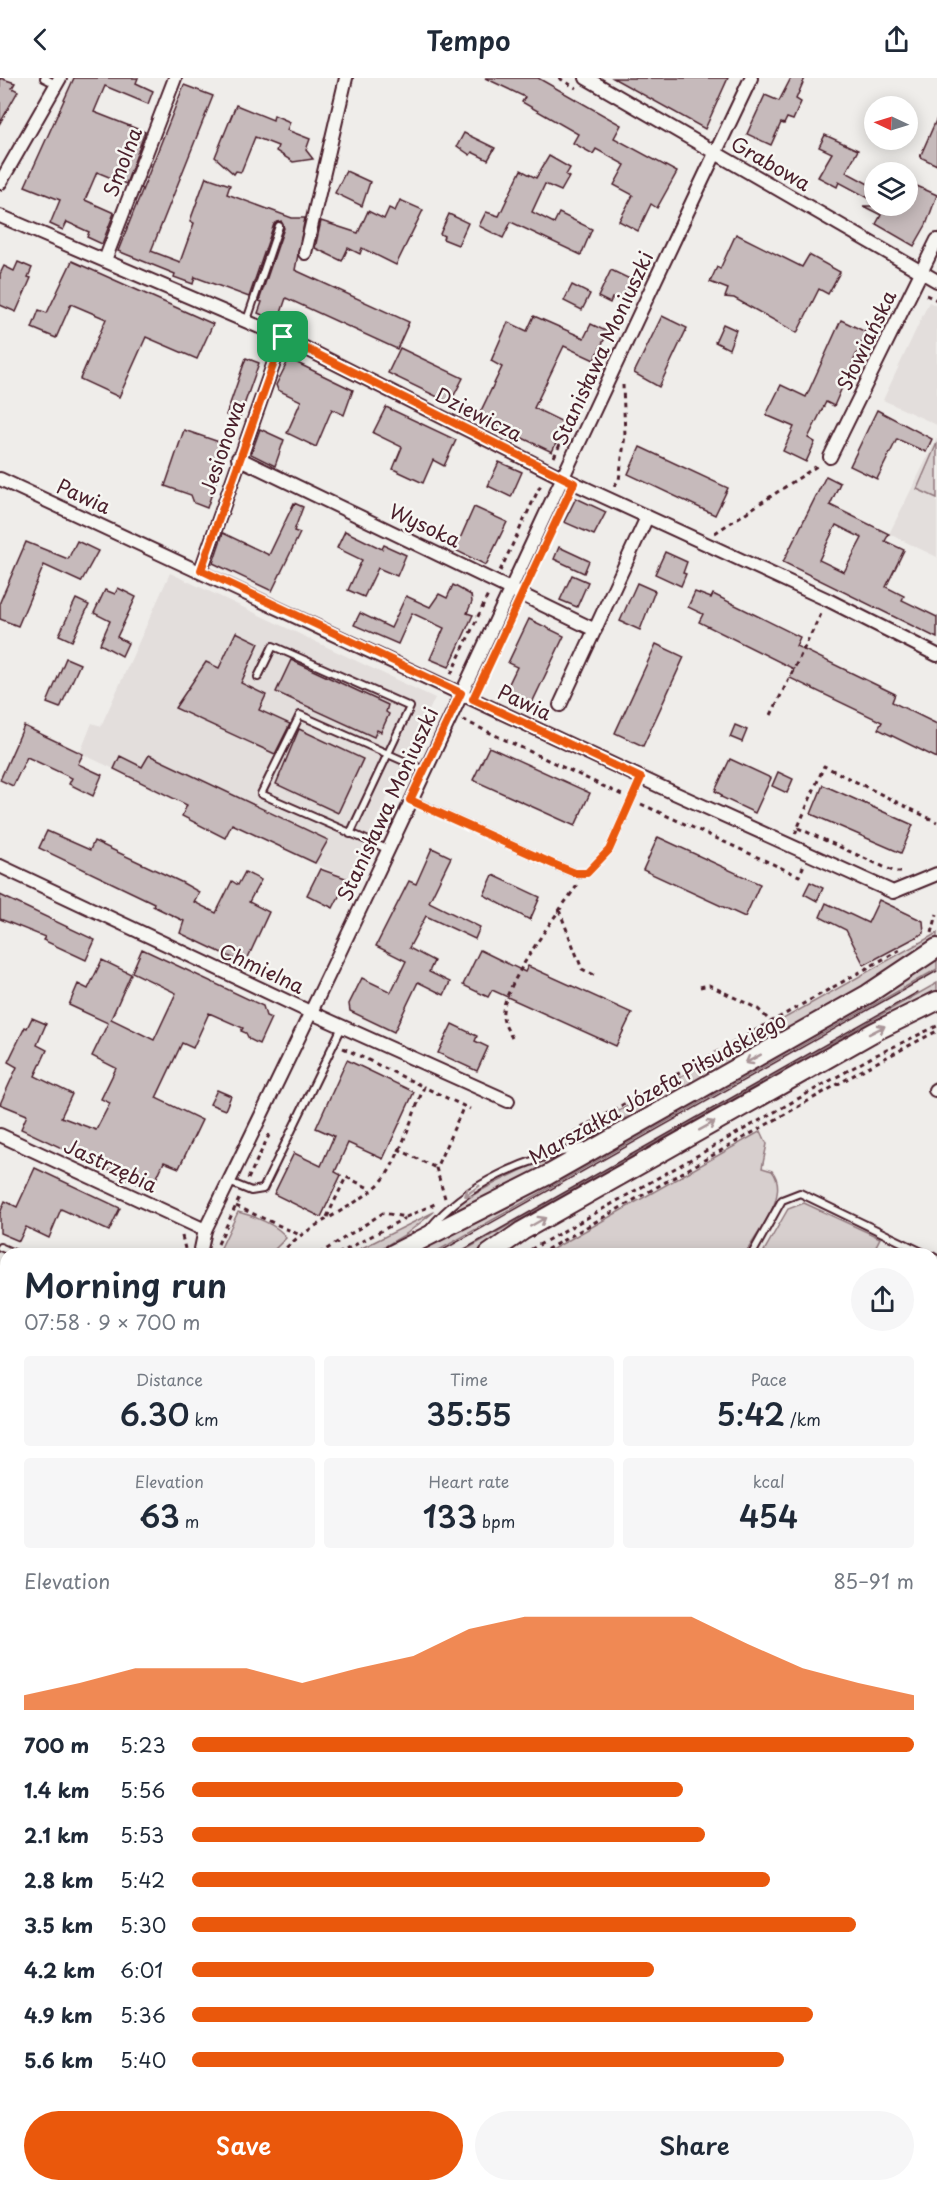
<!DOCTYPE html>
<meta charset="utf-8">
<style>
:root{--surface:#fff;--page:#f6f6f7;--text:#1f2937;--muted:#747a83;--accent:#ea580c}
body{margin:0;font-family:"Playpen Sans",sans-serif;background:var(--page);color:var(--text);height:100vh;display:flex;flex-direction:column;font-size:22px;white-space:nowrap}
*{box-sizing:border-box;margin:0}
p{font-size:20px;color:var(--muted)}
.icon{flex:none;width:33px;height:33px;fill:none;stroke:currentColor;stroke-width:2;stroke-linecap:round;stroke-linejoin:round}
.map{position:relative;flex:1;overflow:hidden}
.side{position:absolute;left:0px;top:1170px;width:938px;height:944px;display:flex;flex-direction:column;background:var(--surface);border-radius:18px 18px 0 0;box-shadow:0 3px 15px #0003}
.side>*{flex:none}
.needle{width:39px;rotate:274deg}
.tools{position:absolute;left:864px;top:18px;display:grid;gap:12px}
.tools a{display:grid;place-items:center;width:54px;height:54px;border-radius:50%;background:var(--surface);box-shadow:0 3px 15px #0003;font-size:30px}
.pin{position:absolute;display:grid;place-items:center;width:51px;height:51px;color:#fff;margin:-26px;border-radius:12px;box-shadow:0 3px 9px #0006}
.round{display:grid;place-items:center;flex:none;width:63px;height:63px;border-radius:32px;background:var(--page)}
.head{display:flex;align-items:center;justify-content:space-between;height:102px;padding:0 24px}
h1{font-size:33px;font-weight:600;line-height:45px}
.figures{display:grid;grid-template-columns:repeat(3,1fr);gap:9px;height:102px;padding:6px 24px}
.figures div{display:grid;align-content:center;border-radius:6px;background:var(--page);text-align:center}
.figures b{font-size:30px;font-weight:600}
.figures small{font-size:16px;font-weight:400}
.figures p{font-size:16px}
.chart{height:168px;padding:12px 24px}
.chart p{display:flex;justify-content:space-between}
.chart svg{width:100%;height:108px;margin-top:6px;fill:var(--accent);opacity:.7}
.action{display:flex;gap:12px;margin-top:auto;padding:12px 24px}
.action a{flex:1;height:69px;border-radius:36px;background:var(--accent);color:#fff;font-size:24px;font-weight:600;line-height:69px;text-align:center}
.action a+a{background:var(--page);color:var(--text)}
ul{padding:0 24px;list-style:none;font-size:20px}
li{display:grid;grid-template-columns:96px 72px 1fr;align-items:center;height:45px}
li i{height:15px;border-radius:8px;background:var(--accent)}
header{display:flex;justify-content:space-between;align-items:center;height:78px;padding:0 24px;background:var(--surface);font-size:27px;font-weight:600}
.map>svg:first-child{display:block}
.built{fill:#e3dedc}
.green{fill:#d7cfce;stroke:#90777c;stroke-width:1.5}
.building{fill:#c6babb;stroke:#4a1f2b;stroke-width:1.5;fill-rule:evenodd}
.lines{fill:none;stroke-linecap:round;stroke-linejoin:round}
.lane-casing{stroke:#4a1f2b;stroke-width:10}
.street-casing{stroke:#4a1f2b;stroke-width:16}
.secondary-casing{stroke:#4a1f2b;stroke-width:22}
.path{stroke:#4a1f2b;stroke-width:3;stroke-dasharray:4.5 4.5;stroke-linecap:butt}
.lane{stroke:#f6f6f2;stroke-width:6}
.street{stroke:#f6f6f2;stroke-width:12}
.secondary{stroke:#f6f6f2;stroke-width:18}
.tram{stroke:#4a1f2b;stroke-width:1.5}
.oneway{stroke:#a99598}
.route-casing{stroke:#fff;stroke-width:12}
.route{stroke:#ea580c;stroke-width:8}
.labels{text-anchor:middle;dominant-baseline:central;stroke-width:5;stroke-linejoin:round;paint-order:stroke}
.street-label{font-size:20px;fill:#4a1f2b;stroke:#f6f6f2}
</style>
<header><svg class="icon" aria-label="back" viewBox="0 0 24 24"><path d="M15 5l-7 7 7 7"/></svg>Tempo<svg class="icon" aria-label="share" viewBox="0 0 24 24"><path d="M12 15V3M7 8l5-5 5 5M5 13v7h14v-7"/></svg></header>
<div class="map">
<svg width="937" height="2113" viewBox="0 0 937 2113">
<rect width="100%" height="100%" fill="#efedea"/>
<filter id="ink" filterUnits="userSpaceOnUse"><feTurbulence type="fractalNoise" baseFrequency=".0167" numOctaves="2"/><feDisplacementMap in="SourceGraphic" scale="12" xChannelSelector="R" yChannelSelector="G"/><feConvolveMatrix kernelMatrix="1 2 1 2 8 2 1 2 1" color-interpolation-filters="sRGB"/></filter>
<g filter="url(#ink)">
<g class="built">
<polygon points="929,224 937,228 937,347 883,322"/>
<polygon points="937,360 937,479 889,456"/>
<polygon points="170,495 435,620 348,801 80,675 92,645 101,648"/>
<polygon points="6,1424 6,1798 0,1800 0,1427"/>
<polygon points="937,1916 937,2103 932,2099 932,1921"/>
</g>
<g class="green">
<polygon points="937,365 937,420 917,411"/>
<polygon points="937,855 937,859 867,906 645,1032 592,1054 590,1049"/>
<polygon points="937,880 937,891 432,1176 412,1176 514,1126 879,920"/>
<polygon points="937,905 937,913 868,947 521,1143 474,1176 458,1176"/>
<path d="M761 1053 767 1066 762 1090 772 1093C791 1116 757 1155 745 1176H544Z"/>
<path d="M553 1081V1085L450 1135C457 1122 536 1083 553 1081Z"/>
<polygon points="804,1125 880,1160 872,1176 769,1176 764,1173 788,1131"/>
<path d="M238 1134C251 1137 281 1148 286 1160L270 1176H218Z"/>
<polygon points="434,1134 406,1156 372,1176 350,1176"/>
<polygon points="932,1186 937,1189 937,1231 932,1228"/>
<polygon points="933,1236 937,1238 937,1326 932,1323"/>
<polygon points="932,1416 937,1419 937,1916 932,1921"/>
<polygon points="6,1798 6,2108 745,2108 740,2113 0,2113 0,1800"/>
<polygon points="779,2108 895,2108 902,2113 774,2113"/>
</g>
<g class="building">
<polygon points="0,0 15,5 12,10 18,13 0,45"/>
<polygon points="74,0 138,0 136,5 153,13 148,26 105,8 94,34 145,54 126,106 97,94 85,122 114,135 102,166 87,159 89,154 67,144 63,152 50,146 60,122 25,108"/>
<polygon points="485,0 538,0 621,47 614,60 677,94 657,130 651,126 638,153 619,143 633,117 614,107 625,87 596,71 593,76 573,65 578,56 522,24 525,19"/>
<polygon points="613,0 728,0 705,51"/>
<polygon points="791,0 805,0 796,21 801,24 793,42 787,40 784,46 781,45 771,67 747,56 765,17 779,23"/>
<polygon points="184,7 213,18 151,173 180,184 194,145 190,143 206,99 230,107 227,116 292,140 305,140 295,192 409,244 397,271 286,220 278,244 258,235 262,224 259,223 284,150 281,143 274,146 249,219 195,199 193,206 174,199 175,196 118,173"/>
<polygon points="236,27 273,42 274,37 290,44 287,52 310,61 306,72 313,81 293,84 276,73 278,68 255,59 241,94 236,93 234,96 215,79"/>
<polygon points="937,40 937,87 920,79"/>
<polygon points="464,55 495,70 488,82 472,74 470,77 457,68"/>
<polygon points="825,57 858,72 846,94 874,109 874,123 839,104 837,109 818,99 832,75 819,69"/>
<polygon points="549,78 570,90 566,97 569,99 561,113 545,106 532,134 554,145 559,135 592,151 581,177 511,144 503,160 479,148 486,134 499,138 521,92 536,100"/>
<polygon points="346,93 370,104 362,128 335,115"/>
<polygon points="908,104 937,117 926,147 914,168 876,146 881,137 863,128 908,128"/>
<polygon points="400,122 423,132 396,187 362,170 360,176 348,170 342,183 315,170 321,143 358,155 368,133 384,141 389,130 395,133"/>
<polygon points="449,136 468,145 458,167 443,161 444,158 440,156"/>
<polygon points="736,156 802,189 809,177 840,194 828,216 819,211 797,255 734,220 725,219 728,211 710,204 717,189 720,191"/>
<polygon points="72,183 213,246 197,281 146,259 119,319 80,301 106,241 71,226 56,260 32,250 39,232 47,235"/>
<polygon points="18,184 32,190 28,199 31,200 16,234 0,227 0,196 4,188 14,193"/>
<polygon points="611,192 632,202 622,224 612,220 610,225 598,219"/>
<polygon points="572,207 590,216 582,232 564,223"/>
<polygon points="534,238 584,260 591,246 608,254 594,282 564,268 534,330 565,345 552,374 478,339 502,289 491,283 508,244 527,253"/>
<polygon points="662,238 687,250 659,309 634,295"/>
<polygon points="841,242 866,254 834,328 826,324 808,360 815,364 806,384 783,373 794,349 766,337 781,307 806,319"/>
<polygon points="723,246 736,252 729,271 715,264"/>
<polygon points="400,270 463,300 450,325 388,295"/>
<polygon points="246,280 259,285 239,341 226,337"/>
<polygon points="289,281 353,312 344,337 332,331 316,369 287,355 301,323 278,312 276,307"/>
<polygon points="386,329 456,362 444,388 433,382 423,405 393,391 402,369 373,355"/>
<polygon points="877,332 932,361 926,374 897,361 877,401 850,388"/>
<polygon points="260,351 284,362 275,388 251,376"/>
<polygon points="184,352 228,367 207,430 194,425 191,417 165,408"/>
<polygon points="640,369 728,410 715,437 628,396"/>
<polygon points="499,384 522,394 511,419 488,408"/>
<path d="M826 398 840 405 830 427 889 456 885 463 904 472 886 509 904 518 902 522 937 539V560L783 484ZM836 447 862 460 844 494 819 482Z"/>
<polygon points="576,420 606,434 594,457 564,444"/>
<polygon points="294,425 303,429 294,453 300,455 272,513 213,485 223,455 269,477"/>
<polygon points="474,429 507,444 486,487 455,472"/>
<polygon points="345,453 382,471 384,467 406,477 397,498 378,490 364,519 348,512 362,482 337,470"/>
<polygon points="77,463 98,473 81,504 44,487 18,548 0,541 0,524 26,464 68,481"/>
<polygon points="559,469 589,483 584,495 554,481"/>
<polygon points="665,474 687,484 683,495 686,496 681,508 655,496"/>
<polygon points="572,497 588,504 577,529 560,522"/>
<polygon points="637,505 655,513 640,552 620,543"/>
<polygon points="453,507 471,517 472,524 467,535 473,537 449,589 430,581 444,550 412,535 398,566 354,547 360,535 391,550 406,518 430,529 439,516 447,520"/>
<polygon points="118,510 136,519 117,559 128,565 122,578 100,566 110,543 94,535 105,512 115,516"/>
<polygon points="695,514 711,520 713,516 800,559 796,568 895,616 892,624 937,646 937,680 878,651 882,644 790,600 794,591 699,544 703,536 688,529"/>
<polygon points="76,521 89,527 72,563 59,557"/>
<polygon points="529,541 564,558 530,629 504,616 517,589 508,585"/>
<polygon points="236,554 259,565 241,605 266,617 259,632 290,646 275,676 175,630 206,584 219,590"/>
<polygon points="656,566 684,579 643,668 615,655"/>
<polygon points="66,580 80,586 60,630 47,625"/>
<polygon points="291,582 388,627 386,634 389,636 381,654 377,652 374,659 276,614"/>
<polygon points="735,647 747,652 742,664 730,659"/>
<polygon points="24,648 83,676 78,686 102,697 93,718 69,706 72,700 27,679 13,708 0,702"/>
<polygon points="299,651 363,681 338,735 276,706"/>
<polygon points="489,669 590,715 575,748 473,702"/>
<polygon points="149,677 328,762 315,785 232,746 225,760 182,738 187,727 114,691 120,678 142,689"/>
<polygon points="730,681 771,700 755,735 721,719 722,717 715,713"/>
<polygon points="778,694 793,701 787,715 772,708"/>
<polygon points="823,707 913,747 901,775 811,736"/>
<polygon points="47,753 90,772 94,763 181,804 199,814 194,824 216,835 232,803 238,807 245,794 261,802 249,824 269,834 245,886 180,855 184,843 153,828 154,825 39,770"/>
<polygon points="658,759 760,806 745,839 643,792"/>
<polygon points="432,770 451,779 429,824 480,849 475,861 426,838 409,870 434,883 429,894 450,904 444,917 418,904 394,954 350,933 349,926 362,900 391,914 406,883 376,868 409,803 416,806"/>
<polygon points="320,791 348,801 333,830 307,817"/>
<polygon points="493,797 540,819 530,842 484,817"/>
<polygon points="810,804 823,810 817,823 804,816"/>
<polygon points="0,817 95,862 86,882 43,862 45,859 0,841"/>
<polygon points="879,822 923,843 924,855 864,887 846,852 820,839 826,825 868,845"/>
<polygon points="142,871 263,928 266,938 271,940 259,966 249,961 246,955 241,953 243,950 209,935 193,970 182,965 156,1020 202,1042 179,1090 164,1084 151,1112 21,1051 27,1037 0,1026 17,989 8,984 25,949 27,950 32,940 46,946 37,967 47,972 35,998 72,1016 61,1039 96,1052 110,1025 101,1021 116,990 92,978 108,945 69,927 78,906 88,911 102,882 131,896 111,941 154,962 176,915 132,894"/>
<polygon points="480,872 525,894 528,888 632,935 616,968 492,912 488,919 463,907"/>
<polygon points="452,946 477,958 475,963 488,969 477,993 438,975"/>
<polygon points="347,982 414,1014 383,1081 348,1065 335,1094 341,1097 321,1139 274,1116 294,1075 321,1088 334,1058 316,1050"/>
<polygon points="217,1012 231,1018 225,1032 210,1026"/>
<polygon points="35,1090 120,1130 109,1153 61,1131 49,1160 26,1149 19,1163 0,1155 0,1135 5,1123 17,1129"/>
</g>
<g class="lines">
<g class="lane-casing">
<g id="lane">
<polyline points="44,0 56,6"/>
<polyline points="247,242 279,148"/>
<polyline points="258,599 273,568 410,629 350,756"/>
<polyline points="411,722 553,786 575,795 587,795 609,772 641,700"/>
<polyline points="387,771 261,716 300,637 424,692"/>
<polyline points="229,1104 251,1113 263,1111 342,949"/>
<path d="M429 1151C466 1105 527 1080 584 1069"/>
<polyline points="0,1169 16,1176"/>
<polyline points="752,1176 782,1122 800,1115 926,1176"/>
<polyline points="932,1178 937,1181"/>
<polyline points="0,1242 6,1235"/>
<polyline points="0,1500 6,1488"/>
<polyline points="0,1593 6,1577"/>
<polyline points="0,1658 6,1661"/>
<polyline points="0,1685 6,1687"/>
<polyline points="500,2113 516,2108"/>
</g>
</g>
<g class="street-casing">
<g id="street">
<polyline points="586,0 937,203"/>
<polyline points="0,105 60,0"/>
<polyline points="0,138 283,259 563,400 828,522 937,577"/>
<polyline points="305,175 346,0"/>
<polyline points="105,182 175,0"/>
<polyline points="830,379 937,162"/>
<polyline points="238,380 595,552"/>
<polyline points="0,401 661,709 893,814 937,796"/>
<polyline points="201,492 283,259"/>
<polyline points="560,627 647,439"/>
<polyline points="0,788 312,935 508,1023"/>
<polyline points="935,1012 937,1011"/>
<polyline points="0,1057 205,1152"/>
<path d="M200 1176 205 1152C393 771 568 383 751 0"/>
<polyline points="0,1257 6,1271"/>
<polyline points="0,1345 6,1336"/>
<polyline points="0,1456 6,1460"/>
<polyline points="916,2108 923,2113"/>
<polyline points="759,2113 764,2108"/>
</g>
</g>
<g class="secondary-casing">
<g id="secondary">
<polyline points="393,1176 548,1097 868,916 937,870"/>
<polyline points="489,1176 522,1153 874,954 937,923"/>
<polyline points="0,1354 6,1352"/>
<polyline points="0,1393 6,1391"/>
</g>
</g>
<g class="path">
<polyline points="559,0 576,10"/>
<polyline points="926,217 937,222"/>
<polyline points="616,249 642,193"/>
<polyline points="554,379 577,331"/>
<polyline points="614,408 619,402 625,357 623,307"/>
<polyline points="715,455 820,386"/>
<polyline points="500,493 542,404"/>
<polyline points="451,596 489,515"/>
<polyline points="771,637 822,534"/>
<polyline points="463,642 622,717"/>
<polyline points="641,726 799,798 804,787"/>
<polyline points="798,750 895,794 901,794"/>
<polyline points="795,756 824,688 937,744"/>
<polyline points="559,832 582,891 594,897"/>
<polyline points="932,855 937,836"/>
<polyline points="700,909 709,907 758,931 770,943"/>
<path d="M512 960C509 954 503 945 503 938 499 913 562 828 579 805"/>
<polyline points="343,970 424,1009"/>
<polyline points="558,1063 903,870"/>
<polyline points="398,1071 436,1090"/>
<polyline points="248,1101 270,1055"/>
<polyline points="445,1120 436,1090 464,1028"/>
<polyline points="236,1128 300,1157"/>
<polyline points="327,1139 346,1099 371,1111"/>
<polyline points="182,1158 185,1171"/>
<polyline points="218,1166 239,1121"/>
<path d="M280 1176C308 1145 349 1134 379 1106 397 1089 414 1033 424 1009L470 1031"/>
<polyline points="319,1176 383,1135 406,1139 437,1125"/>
<polyline points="338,1176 405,1140"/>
<polyline points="523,1176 872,979 937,948"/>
<polyline points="539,1176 868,989 937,953"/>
<polyline points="932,1410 937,1412"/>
<polyline points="0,1420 6,1417"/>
</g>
<use href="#lane" class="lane"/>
<use href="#street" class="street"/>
<use href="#secondary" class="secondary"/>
<g class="tram">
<polyline points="436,1176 937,893"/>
<polyline points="456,1176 918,914"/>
<polyline points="0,1370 6,1367"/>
</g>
</g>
<defs><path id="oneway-shaft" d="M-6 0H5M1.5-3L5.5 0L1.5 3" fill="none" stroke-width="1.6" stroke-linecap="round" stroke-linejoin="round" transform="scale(1.5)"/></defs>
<g class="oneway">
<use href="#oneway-shaft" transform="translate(877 952) rotate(-27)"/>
<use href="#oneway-shaft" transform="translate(753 981) rotate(151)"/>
<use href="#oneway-shaft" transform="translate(707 1048) rotate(-29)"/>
<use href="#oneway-shaft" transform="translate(472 1113) rotate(145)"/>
<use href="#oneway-shaft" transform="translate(538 1144) rotate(-30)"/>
</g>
</g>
<g class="lines" filter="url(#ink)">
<g class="route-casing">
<polygon id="route" points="283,259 574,405 473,621 641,700 609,772 587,795 575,795 553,786 410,722 461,615 201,492"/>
</g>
<use href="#route" class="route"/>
</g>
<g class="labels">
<g class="street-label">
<text transform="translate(122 84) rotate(-69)">Smolna</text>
<text transform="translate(771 85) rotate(30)">Grabowa</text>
<text transform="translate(866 262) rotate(-64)">Słowiańska</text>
<text transform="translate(602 270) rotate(-65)">Stanisława Moniuszki</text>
<text transform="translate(479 336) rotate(27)">Dziewicza</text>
<text transform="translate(222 369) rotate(-71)">Jesionowa</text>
<text transform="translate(84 418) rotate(24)">Pawia</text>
<text transform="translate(425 447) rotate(25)">Wysoka</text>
<text transform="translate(525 624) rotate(25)">Pawia</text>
<text transform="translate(387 726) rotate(-65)">Stanisława Moniuszki</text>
<text transform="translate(262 890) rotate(25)">Chmielna</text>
<text transform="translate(657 1010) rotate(-29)">Marszałka Józefa Piłsudskiego</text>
<text transform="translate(111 1087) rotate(25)">Jastrzębia</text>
</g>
</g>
</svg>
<div class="tools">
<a><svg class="needle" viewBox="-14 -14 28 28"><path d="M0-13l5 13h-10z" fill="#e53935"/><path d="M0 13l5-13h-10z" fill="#747a83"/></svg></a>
<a><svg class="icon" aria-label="layers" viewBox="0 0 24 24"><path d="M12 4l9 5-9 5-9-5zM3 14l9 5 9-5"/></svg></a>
</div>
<div class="pin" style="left:283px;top:259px;background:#1e9e55"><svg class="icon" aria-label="arrive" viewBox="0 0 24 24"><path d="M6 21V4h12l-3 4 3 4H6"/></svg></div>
<section class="side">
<div class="head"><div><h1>Morning run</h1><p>07:58 · 9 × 700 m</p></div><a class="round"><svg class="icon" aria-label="share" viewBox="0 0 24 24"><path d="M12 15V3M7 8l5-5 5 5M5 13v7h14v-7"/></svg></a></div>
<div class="figures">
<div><p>Distance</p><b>6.30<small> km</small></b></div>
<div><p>Time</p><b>35:55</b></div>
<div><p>Pace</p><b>5:42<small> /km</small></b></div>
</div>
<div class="figures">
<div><p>Elevation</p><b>63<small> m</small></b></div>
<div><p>Heart rate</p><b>133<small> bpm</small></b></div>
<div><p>kcal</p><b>454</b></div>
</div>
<div class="chart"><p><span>Elevation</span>85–91 m</p>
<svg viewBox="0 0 160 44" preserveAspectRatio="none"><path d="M0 44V38L10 33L20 27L30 27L40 27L50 33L60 27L70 22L80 11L90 6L100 6L110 6L120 6L130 17L140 27L150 33L160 38V44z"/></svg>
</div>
<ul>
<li><b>700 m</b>5:23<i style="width:100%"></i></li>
<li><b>1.4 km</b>5:56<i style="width:68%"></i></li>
<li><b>2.1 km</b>5:53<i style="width:71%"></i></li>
<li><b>2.8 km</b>5:42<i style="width:80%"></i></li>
<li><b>3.5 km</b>5:30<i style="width:92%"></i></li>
<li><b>4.2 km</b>6:01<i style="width:64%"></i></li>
<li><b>4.9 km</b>5:36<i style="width:86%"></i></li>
<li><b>5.6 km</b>5:40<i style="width:82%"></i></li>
</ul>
<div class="action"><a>Save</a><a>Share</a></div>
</section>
</div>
